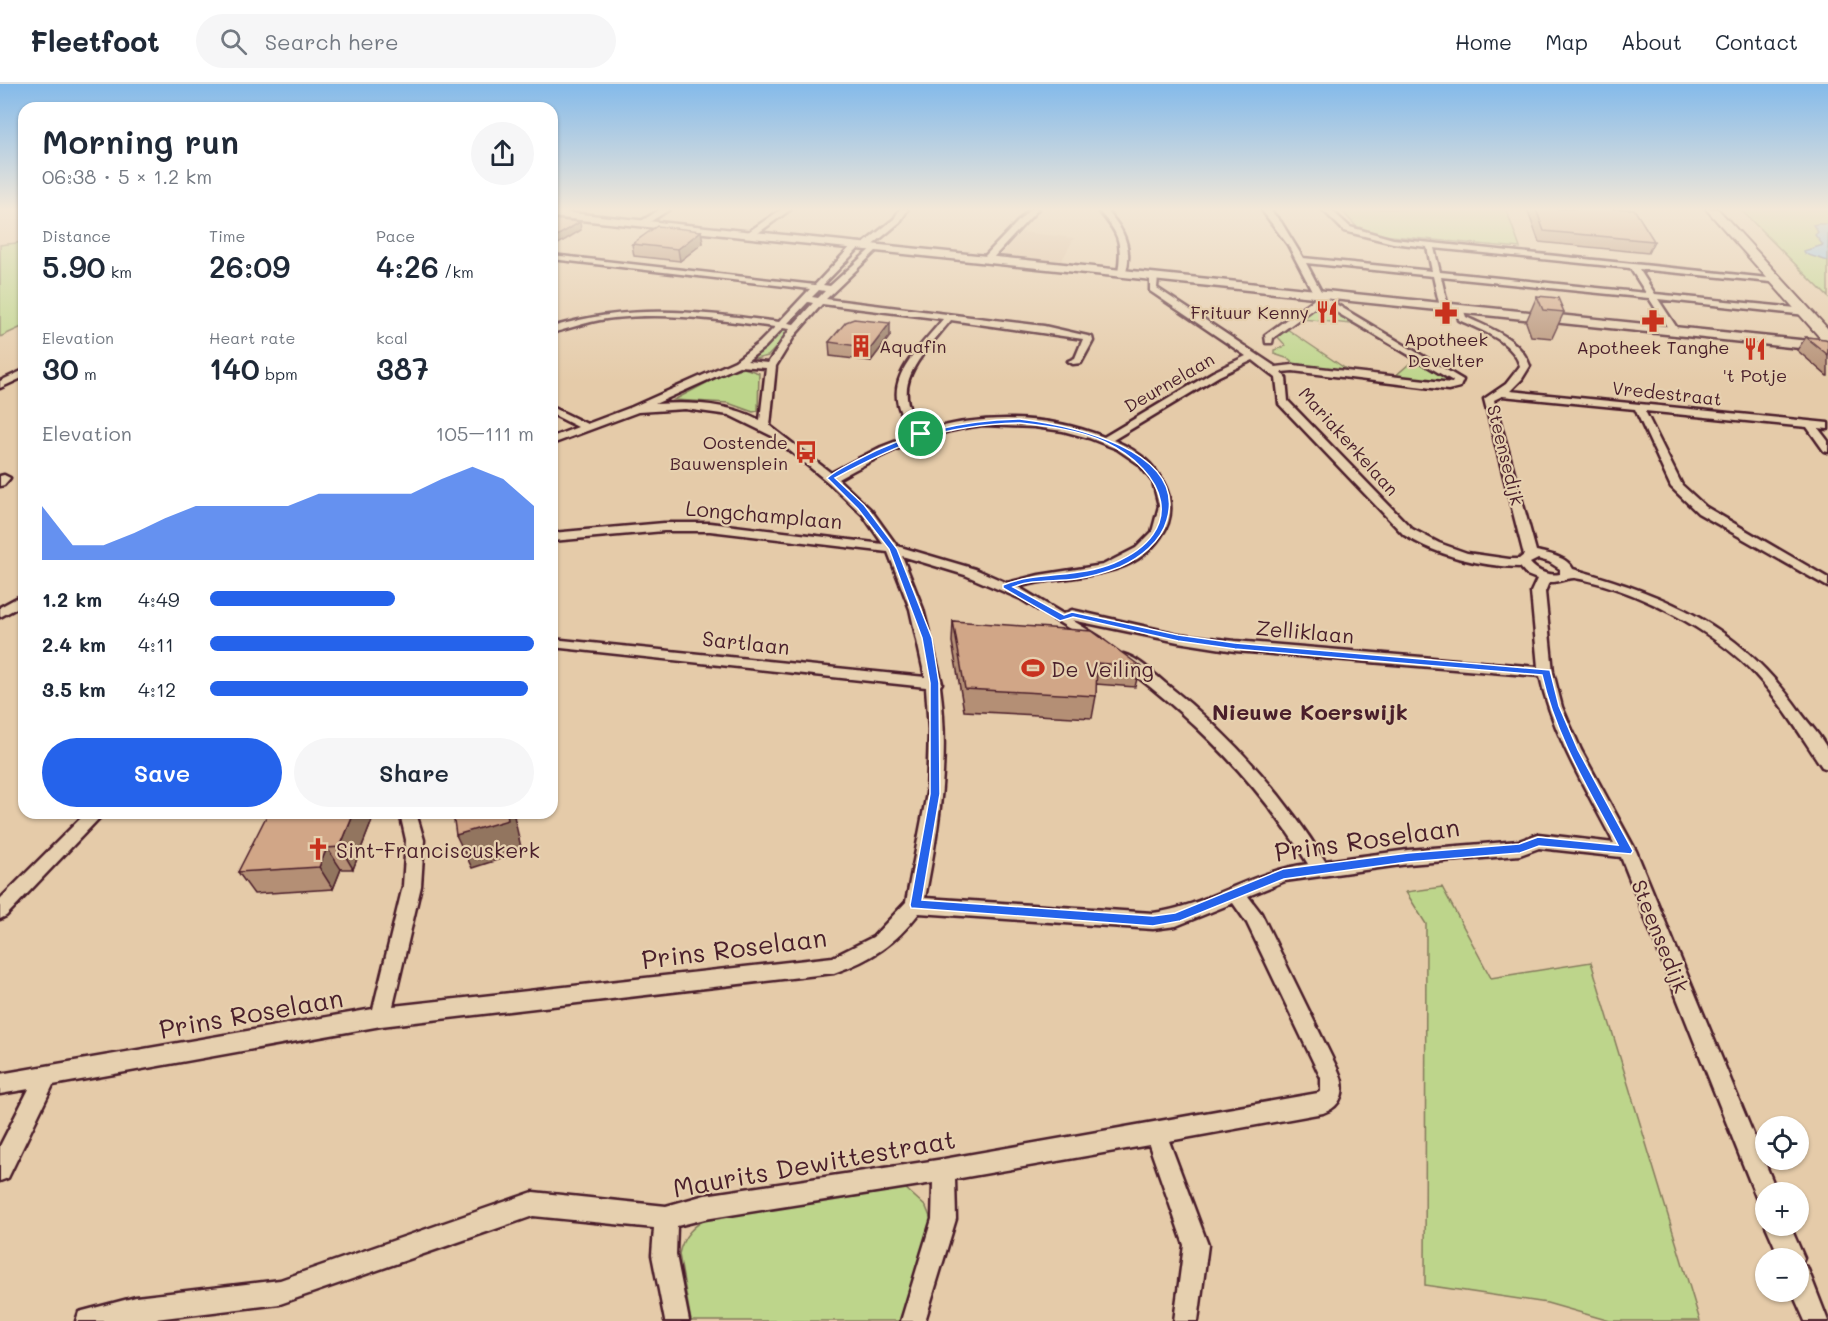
<!DOCTYPE html>
<meta charset="utf-8">
<style>
:root{--surface:#fff;--page:#f6f6f7;--text:#1f2937;--muted:#747a83;--line:#e0e1e3;--accent:#2563eb}
body{margin:0;font-family:Mali,sans-serif;background:var(--page);color:var(--text);height:100vh;display:flex;flex-direction:column;font-size:22px;white-space:nowrap}
*{box-sizing:border-box;margin:0}
p{font-size:20px;color:var(--muted)}
.icon{flex:none;width:33px;height:33px;fill:none;stroke:currentColor;stroke-width:2;stroke-linecap:round;stroke-linejoin:round}
.map{position:relative;flex:1;overflow:hidden}
.panel{position:absolute;left:18px;top:18px;width:540px;height:717px;display:flex;flex-direction:column;background:var(--surface);border-radius:18px;box-shadow:0 2px 4px #0004}
.panel>*{flex:none}
.fabs{position:absolute;left:1755px;top:1032px;display:grid;gap:12px}
.fabs a{display:grid;place-items:center;width:54px;height:54px;border-radius:50%;background:var(--surface);box-shadow:0 2px 4px #0004;font-size:30px}
.pin{position:absolute;display:grid;place-items:center;width:51px;height:51px;color:#fff;margin:-26px;border:3px solid #fff;border-radius:50%;box-shadow:0 2px 6px #0007}
.round{display:grid;place-items:center;flex:none;width:63px;height:63px;border-radius:32px;background:var(--page)}
.headline{display:flex;align-items:center;justify-content:space-between;height:102px;padding:0 24px}
h1{font-size:33px;font-weight:600;line-height:45px}
.metrics{display:grid;grid-template-columns:repeat(3,1fr);gap:9px;height:102px;padding:6px 24px}
.metrics div{display:grid;align-content:center}
.metrics b{font-size:30px;font-weight:600}
.metrics small{font-size:16px;font-weight:400}
.metrics p{font-size:16px}
.chart{height:168px;padding:12px 24px}
.chart p{display:flex;justify-content:space-between}
.chart svg{width:100%;height:108px;margin-top:6px;fill:var(--accent);opacity:.7}
.cta{display:flex;gap:12px;margin-top:auto;padding:12px 24px}
.cta a{flex:1;height:69px;border-radius:36px;background:var(--accent);color:#fff;font-size:24px;font-weight:600;line-height:69px;text-align:center}
.cta a+a{background:var(--page);color:var(--text)}
ul{padding:0 24px;list-style:none;font-size:20px}
li{display:grid;grid-template-columns:96px 72px 1fr;align-items:center;height:45px}
li i{height:15px;border-radius:8px;background:var(--accent)}
header{display:flex;align-items:center;gap:36px;box-sizing:border-box;height:84px;padding:0 30px;background:var(--surface);border-bottom:2px solid var(--line)}
header strong{font-size:28px}
nav{display:flex;gap:33px;margin-inline-start:auto;font-size:21px}
.search{width:420px;height:54px;background:var(--page);display:flex;align-items:center;gap:15px;box-sizing:border-box;padding:0 21px;border-radius:33px;color:var(--muted);font-size:22px}
.map>svg:first-child{display:block}
.built{fill:#dcbd9d}
.green{fill:#bdd58b;stroke:#847a5b;stroke-width:1.5}
.water{fill:#8ec3ec;stroke:#73819f;stroke-width:1.5}
.lines{fill:none;stroke-linecap:round;stroke-linejoin:round}
.minor-casing{stroke:#4a1f2b;stroke-width:5}
.secondary-casing{stroke:#4a1f2b;stroke-width:5}
.primary-casing{stroke:#4a1f2b;stroke-width:4}
.minor{fill:#e6d0af;fill-rule:evenodd}
.secondary{fill:#e6d0af;fill-rule:evenodd}
.primary{fill:#e6d0af;fill-rule:evenodd}
.wall{fill:#b48f74;stroke:#4a1f2b;stroke-width:1.5}
.shaded-wall{fill:#92745e;stroke:#4a1f2b;stroke-width:1.5}
.building{fill:#d1a687;stroke:#4a1f2b;stroke-width:1.5}
.route{fill:#2563eb;stroke:#fff;stroke-width:1.5;fill-rule:evenodd}
.labels{text-anchor:middle;dominant-baseline:central;stroke-width:4.5;stroke-linejoin:round;paint-order:stroke}
.far-poi-label{font-size:18px;fill:#4a1f2b;stroke:#e6d0af}
.far-street-label{font-size:18px;fill:#4a1f2b;stroke:#e6d0af}
.street-label{font-size:21px;fill:#4a1f2b;stroke:#e6d0af}
.poi-label{font-size:21px;fill:#4a1f2b;stroke:#e6d0af;text-anchor:start}
.neighbourhood-label{font-size:22px;font-weight:bold;fill:#4a1f2b;stroke:#e6d0af}
.near-street-label{font-size:26px;fill:#4a1f2b;stroke:#e6d0af}
</style>
<header>
<strong>Fleetfoot</strong>
<div class="search"><svg class="icon" aria-label="search" viewBox="0 0 24 24"><circle cx="10" cy="10" r="6"/><path d="M15 15l6 6"/></svg>Search here</div>
<nav><a>Home</a><a>Map</a><a>About</a><a>Contact</a></nav>
</header>
<div class="map">
<svg width="1828" height="1237" viewBox="0 0 1828 1237">
<rect width="100%" height="100%" fill="#e5cba9"/>
<filter id="ink" filterUnits="userSpaceOnUse"><feTurbulence type="fractalNoise" baseFrequency=".0167" numOctaves="2"/><feDisplacementMap in="SourceGraphic" scale="12" xChannelSelector="R" yChannelSelector="G"/><feConvolveMatrix kernelMatrix="1 2 1 2 8 2 1 2 1" color-interpolation-filters="sRGB"/></filter>
<g filter="url(#ink)">
<polygon class="built" points="1021,148 1074,154 1061,178 999,172"/>
<g class="green">
<polygon points="1340,125 1506,125 1520,164 1382,151 1356,142"/>
<polygon points="1740,125 1828,125 1828,213"/>
<polygon points="24,158 24,174 21,175 24,176 24,242 0,253 0,161"/>
<polygon points="1323,219 1361,241 1302,235"/>
<polygon points="785,245 791,247 768,272 755,275 754,273 780,246"/>
<polygon points="1287,245 1352,289 1298,283 1289,275 1274,270 1274,266 1286,262 1278,253"/>
<polygon points="1416,274 1448,294 1451,298 1393,294"/>
<polygon points="744,284 759,289 758,327 753,328 728,319 674,316 729,287"/>
<polygon points="1442,803 1491,894 1591,878 1700,1237 1610,1237 1547,1219 1425,1201 1426,840 1406,808"/>
<path d="M904 1103 926 1123 932 1138 901 1237H691L679 1170C683 1151 694 1141 711 1132Z"/>
</g>
<polygon class="water" points="1817,140 1828,140 1828,177 1805,170 1804,167 1823,161 1815,151 1818,148 1813,141"/>
<g class="lines">
<g class="minor-casing">
<g id="minor">
<polygon points="552,125 560,125 552,129"/>
<polygon points="661,125 670,125 645,141 638,139"/>
<polygon points="782,125 791,125 754,152 748,152 748,148"/>
<polygon points="900,125 908,125 900,138 869,164 863,164 863,160 894,135"/>
<polygon points="1030,125 1038,125 990,177 984,177 984,173"/>
<path d="M1097 125H1105C1123 143 1134 165 1125 191L1118 189C1123 157 1118 148 1097 125Z"/>
<path d="M1261 125H1269L1281 138 1303 174 1432 187 1427 163 1393 159 1344 147 1322 125H1330L1350 143 1393 155 1778 195H1781V199L1639 185 1655 210 1806 225 1810 228 1806 231 1658 215 1679 247 1674 250 1671 249 1649 214 1441 193 1448 223 1444 226 1440 223 1433 192 1306 179 1324 213 1463 296 1460 303 1448 306 1293 287 1281 288 1286 294 1288 317 1412 445 1439 459 1467 469 1509 475H1519L1524 471 1484 315 1506 300 1520 282C1512 256 1482 247 1459 236L1456 222H1462L1466 233C1491 245 1520 254 1530 282L1522 295 1510 307 1828 339V345L1818 344 1828 357V368L1824 367 1807 343 1645 327 1682 401 1706 423 1828 494V503L1698 429 1671 403 1635 325 1502 312 1494 316 1536 467C1549 470 1567 473 1573 485 1672 513 1740 542 1801 629 1809 640 1823 654 1828 667 1828 671 1828 680 1828 685L1822 683C1801 652 1781 618 1755 590 1715 547 1634 504 1575 494 1568 493 1558 499 1549 498L1545 508 1553 588 1562 623 1581 666 1636 767 1777 1108H1766V1121L1758 1118 1621 773 1539 764 1520 771 1408 780 1285 797 1248 812 1261 829 1338 986C1347 1005 1343 1022 1323 1029L1169 1057 1208 1161 1198 1237H1174L1184 1161 1149 1061 955 1095 956 1135 925 1237H901L932 1135 933 1099 705 1135 677 1142 676 1171 689 1237H665L652 1171 654 1144 533 1132 280 1220 139 1237H76L79 1228 136 1213 280 1196 533 1108 666 1122 705 1111 944 1075 1318 1009 1321 1007V994L1247 839 1233 819 1176 842 1153 845 919 829C894 861 873 875 834 889L381 942 53 1001 8 1094 0 1097V1062L29 1005 0 1010V990L373 925 403 802 406 756 400 729H416L424 756 421 802 393 922 833 873 873 853 906 818 927 709 929 646 926 603 552 563V555L925 593 910 525 888 468 710 447H664L552 457V449L664 439H710L883 460 863 431 829 399 772 352 729 331 685 325 638 328 552 360V353L578 343 552 330V323L587 340 632 323 735 277 759 259 775 243C721 236 668 228 614 234 593 236 573 243 552 249V243C631 219 699 228 779 238L810 205 552 175V171L815 201 854 159H860V163L823 201 830 202 875 161 878 165 826 215 1044 242 1092 253 1093 257 1081 279 1073 280 1068 277 1075 274 1083 255 951 236C922 272 884 303 924 347 981 330 1048 330 1104 353L1213 288 1246 272 1150 207V192L1154 190 1158 192 1157 204 1276 283 1293 281 1452 299 1453 297 1321 219 1273 254 1272 259H1266L1265 251 1316 214 1288 161ZM1434 164 1630 184 1646 209 1440 188ZM819 206 825 207 818 214 812 213ZM808 218 813 219 794 240 788 239ZM822 220 943 235C912 273 873 303 915 350L881 363 831 389 770 342 776 282 795 251ZM783 244 790 245 768 279 747 277 765 263ZM1253 276 1276 294 1279 320 1404 451C1439 472 1479 482 1520 483L1527 491 1537 495 1531 508 1538 583 1235 557 1178 550 1072 526 1063 530 1018 503C1066 488 1128 501 1161 452 1170 440 1172 427 1169 413 1161 385 1140 367 1113 356L1219 292ZM739 282 766 284 760 336C728 319 692 318 655 320ZM983 341 1034 343 1063 347 1089 354 1117 365 1139 380 1153 398 1159 422 1152 448 1136 464 1103 481 1039 491 1007 499 975 485 897 462 871 426 838 395C884 369 930 347 983 341ZM902 472 965 491 1021 515 1096 561 1103 557 1101 554 1072 536 1178 558 1235 567 1540 592C1553 652 1586 705 1614 759L1538 750 1519 757 1408 766 1325 777C1282 708 1229 649 1165 599 1153 589 1138 574 1123 570L1118 572 1116 575 1118 578C1194 634 1259 699 1308 780 1251 787 1208 822 1153 829L925 814C939 743 950 675 940 602L942 599 923 525ZM1538 475 1549 478 1560 485V490C1548 492 1538 488 1530 479Z"/>
<polygon points="24,286 24,293 0,304 0,297"/>
<polygon points="4,391 10,394 4,401 0,402 0,392"/>
<polygon points="24,510 24,520 0,533 0,523"/>
<polygon points="86,729 104,729 6,832 0,835 0,815"/>
<polygon points="1766,1142 1790,1142 1804,1174 1801,1181 1807,1183 1828,1237 1805,1237 1792,1208 1798,1208 1798,1174 1780,1174"/>
</g>
</g>
<g class="secondary-casing">
<polygon id="secondary" points="552,127 1828,259 1828,267 552,133"/>
</g>
<g class="primary-casing">
<polygon id="primary" points="1706,125 1718,125 1828,245 1828,258 1823,257"/>
</g>
<use href="#minor" class="minor"/>
<use href="#secondary" class="secondary"/>
<use href="#primary" class="primary"/>
</g>
<g class="wall">
<polygon points="1527,125 1634,125 1654,157 1648,169 1539,158"/>
<polygon points="701,147 703,159 680,177 634,172 632,160"/>
<polygon points="1537,212 1564,228 1552,254 1531,252 1526,238"/>
<polygon points="890,252 871,277 830,272 829,258"/>
<polygon points="1806,253 1828,256 1828,292 1827,292 1797,266"/>
<polygon points="953,537 1140,582 1135,603 1096,600 1096,612 1092,634 964,627 952,558"/>
<polygon points="375,729 353,785 341,785 333,805 254,810 238,788"/>
</g>
<g class="shaded-wall">
<polygon points="580,138 581,146 552,164 552,155"/>
<polygon points="701,147 703,159 680,177 678,165"/>
<polygon points="890,239 890,252 871,277 871,264"/>
<polygon points="354,729 375,729 353,785 340,763"/>
<polygon points="507,729 525,729 514,732 522,768 472,784 456,751"/>
<polygon points="327,764 341,785 333,805 319,783"/>
</g>
<g class="building">
<polygon points="1536,125 1634,125 1654,157 1544,147"/>
<polygon points="552,135 580,138 552,155"/>
<polygon points="657,142 701,147 678,165 632,160"/>
<polygon points="1537,212 1558,214 1564,228 1543,226"/>
<polygon points="854,235 890,239 871,264 829,258 846,238"/>
<polygon points="1806,253 1825,255 1828,256 1828,271"/>
<polygon points="953,537 1092,547 1140,582 1097,579 1096,612 965,605"/>
<polygon points="268,729 354,729 340,763 327,764 319,783 238,788"/>
<polygon points="453,729 507,729 508,736 456,751"/>
</g>
</g>
<linearGradient id="sky" x2="0" y2="1"><stop stop-color="#84baea"/><stop offset="0.42" stop-color="#f3e8d8"/><stop offset="1" stop-color="#f3e8d8" stop-opacity="0"/></linearGradient>
<rect width="1828" height="298" fill="url(#sky)"/>
<path class="route" d="M1020 335C1068 341 1188 365 1167 436 1161 458 1140 474 1120 483 1107 488 1090 493 1076 495 1055 498 1032 495 1013 503L1064 531 1072 528 1178 551 1235 559 1550 586 1559 622 1578 666 1633 767 1631 770 1539 762 1520 769 1408 778 1284 795 1180 837 1153 842 911 824 910 821 930 710V599L922 554 889 465 858 425 827 394C836 386 848 381 859 375 910 348 963 336 1020 335ZM1020 339C1047 342 1080 346 1105 358 1166 387 1189 447 1114 479 1078 494 1038 487 1003 501V504L1060 537 1073 533 1178 557 1235 565 1542 591C1556 653 1589 706 1618 761L1538 753 1519 760 1408 769 1283 785 1175 829 1153 832 922 816 940 710 939 599 932 554 897 465 864 421 835 394C902 358 943 341 1020 339Z"/>
<defs>
<g id="restaurant-bare" transform="scale(1.8)"><path d="M-5-6h1v4h1v-4h1v4h1v-4h1v5L-1.5 .5V6h-2V.5L-5-1ZM5-6V6H3V1.5H1.5Q1.5-4 5-6Z" fill="#c8321e" stroke="#e6d0af" stroke-width="2.5" paint-order="stroke"/></g>
<g id="pharmacy-bare" transform="scale(1.8)"><path d="M-2-6h4v4h4v4h-4v4h-4v-4h-4v-4h4Z" fill="#c8321e" stroke="#e6d0af" stroke-width="2.5" paint-order="stroke"/></g>
<g id="building-bare" transform="scale(1.8)"><path d="M-4-6H4V6H1V3H-1V6H-4ZM-2.5-4.3h1.7v1.8h-1.7ZM.8-4.3h1.7v1.8H.8ZM-2.5-1h1.7V.8h-1.7ZM.8-1h1.7V.8H.8Z" fill="#c8321e" stroke="#e6d0af" stroke-width="2.5" paint-order="stroke"/></g>
<g id="bus-bare" transform="scale(1.8)"><path d="M-5-6H5V4H4V6H2V4H-2V6H-4V4H-5ZM-3.5-4V0h7V-4ZM-3.5 1.2v1.5H-2V1.2ZM2 1.2v1.5H3.5V1.2Z" fill="#c8321e" stroke="#e6d0af" stroke-width="2.5" paint-order="stroke"/></g>
<g id="stadium-bare" transform="scale(1.8)"><path d="M0-5a6.5 5 0 1 0 0 10a6.5 5 0 1 0 0-10ZM-3.5-1.8h7v3.6h-7Z" fill="#c8321e" stroke="#e6d0af" stroke-width="2.5" paint-order="stroke"/></g>
<g id="church-bare" transform="scale(1.8)"><path d="M-1.2-6h2.4v3.5h3.3v2.4h-3.3V6h-2.4V-.1h-3.3v-2.4h3.3Z" fill="#c8321e" stroke="#e6d0af" stroke-width="2.5" paint-order="stroke"/></g>
</defs>
<g fill-rule="evenodd">
<use href="#restaurant-bare" x="1327" y="228"/>
<use href="#pharmacy-bare" x="1446" y="229"/>
<use href="#pharmacy-bare" x="1653" y="237"/>
<use href="#building-bare" x="861" y="262"/>
<use href="#restaurant-bare" x="1755" y="265"/>
<use href="#bus-bare" x="806" y="368"/>
<use href="#stadium-bare" x="1033" y="584"/>
<use href="#church-bare" x="318" y="765"/>
</g>
<g class="labels">
<g class="far-poi-label">
<text x="1309" y="228" text-anchor="end">Frituur Kenny</text>
<text x="1446" y="255">Apotheek<tspan x="1446" dy="21">Develter</tspan></text>
<text x="879" y="262" text-anchor="start">Aquafin</text>
<text x="1653" y="263">Apotheek Tanghe</text>
<text x="1755" y="291">'t Potje</text>
<text x="788" y="358" text-anchor="end">Oostende<tspan x="788" dy="21">Bauwensplein</tspan></text>
</g>
<g class="far-street-label">
<text transform="translate(1169 298) rotate(-30)">Deurnelaan</text>
<text transform="translate(1667 309) rotate(6)">Vredestraat</text>
<text transform="translate(1349 357) rotate(48)">Mariakerkelaan</text>
<text transform="translate(1506 371) rotate(76)">Steensedijk</text>
</g>
<g class="street-label">
<text transform="translate(764 430) rotate(5)">Longchamplaan</text>
<text transform="translate(1305 547) rotate(5)">Zelliklaan</text>
<text transform="translate(746 558) rotate(6)">Sartlaan</text>
<text transform="translate(1661 852) rotate(68)">Steensedijk</text>
</g>
<g class="poi-label">
<text x="1051" y="584">De Veiling</text>
<text x="336" y="765">Sint-Franciscuskerk</text>
</g>
<g class="neighbourhood-label">
<text x="1310" y="627">Nieuwe Koerswijk</text>
</g>
<g class="near-street-label">
<text transform="translate(1367 755) rotate(-8)">Prins Roselaan</text>
<text transform="translate(734 864) rotate(-7)">Prins Roselaan</text>
<text transform="translate(251 929) rotate(-10)">Prins Roselaan</text>
<text transform="translate(814 1079) rotate(-10)">Maurits Dewittestraat</text>
</g>
</g>
</svg>
<div class="fabs">
<a><svg class="icon" aria-label="locate" viewBox="0 0 24 24"><circle cx="12" cy="12" r="6"/><path d="M12 2v4M12 18v4M2 12h4M18 12h4"/></svg></a>
<a>+</a>
<a>−</a>
</div>
<div class="pin" style="left:921px;top:350px;background:#1e9e55"><svg class="icon" aria-label="arrive" viewBox="0 0 24 24"><path d="M6 21V4h12l-3 4 3 4H6"/></svg></div>
<section class="panel">
<div class="headline"><div><h1>Morning run</h1><p>06:38 · 5 × 1.2 km</p></div><a class="round"><svg class="icon" aria-label="share" viewBox="0 0 24 24"><path d="M12 15V3M7 8l5-5 5 5M5 13v7h14v-7"/></svg></a></div>
<div class="metrics">
<div><p>Distance</p><b>5.90<small> km</small></b></div>
<div><p>Time</p><b>26:09</b></div>
<div><p>Pace</p><b>4:26<small> /km</small></b></div>
</div>
<div class="metrics">
<div><p>Elevation</p><b>30<small> m</small></b></div>
<div><p>Heart rate</p><b>140<small> bpm</small></b></div>
<div><p>kcal</p><b>387</b></div>
</div>
<div class="chart"><p><span>Elevation</span>105–111 m</p>
<svg viewBox="0 0 160 44" preserveAspectRatio="none"><path d="M0 44V22L10 38L20 38L30 33L40 27L50 22L60 22L70 22L80 22L90 17L100 17L110 17L120 17L130 11L140 6L150 11L160 22V44z"/></svg>
</div>
<ul>
<li><b>1.2 km</b>4:49<i style="width:57%"></i></li>
<li><b>2.4 km</b>4:11<i style="width:100%"></i></li>
<li><b>3.5 km</b>4:12<i style="width:98%"></i></li>
</ul>
<div class="cta"><a>Save</a><a>Share</a></div>
</section>
</div>
